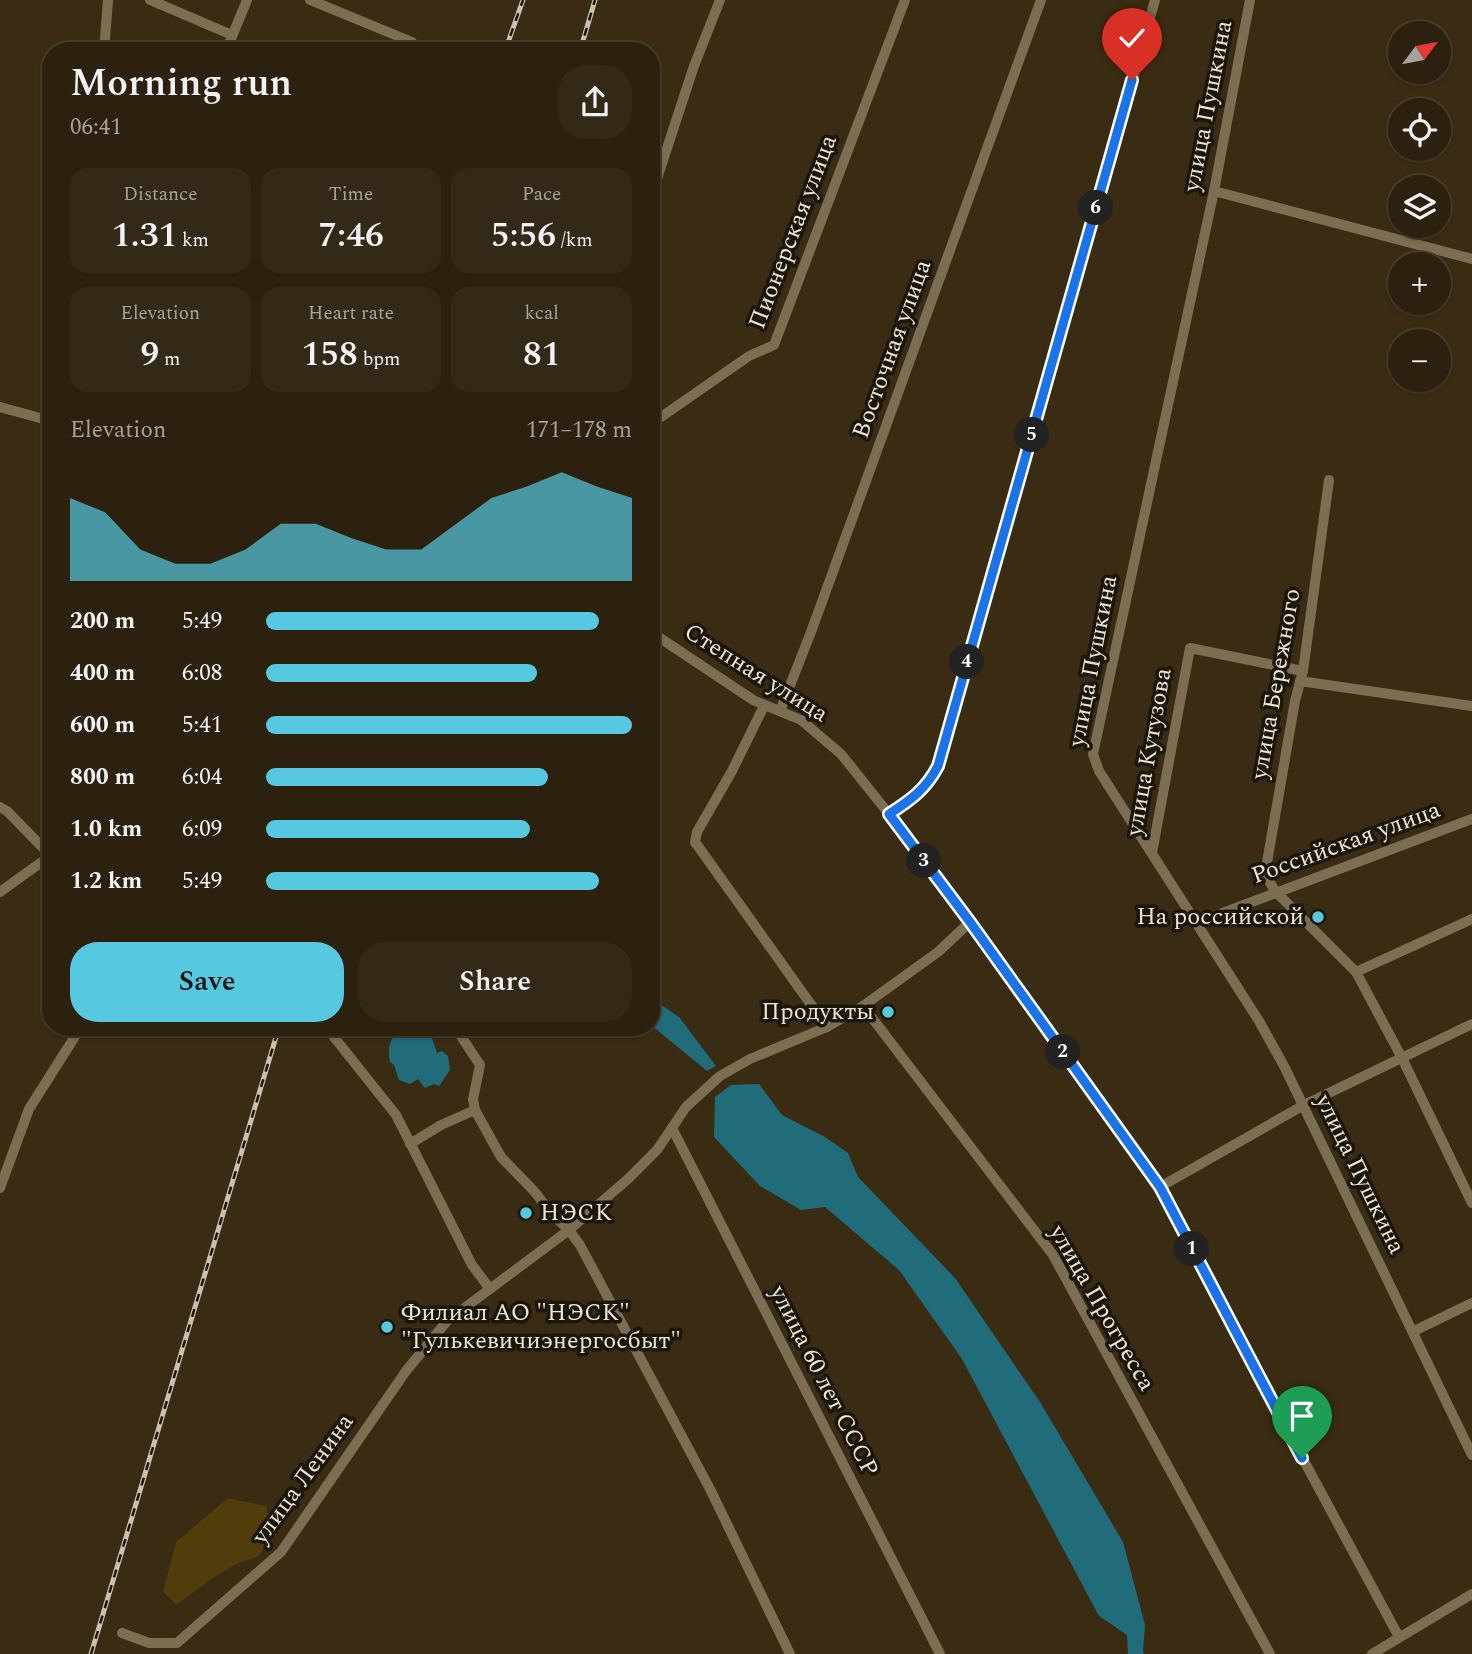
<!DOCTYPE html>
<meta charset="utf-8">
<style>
:root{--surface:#2b210e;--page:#332917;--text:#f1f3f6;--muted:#a6a39e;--line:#473e2e;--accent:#56c9e1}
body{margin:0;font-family:Spectral,serif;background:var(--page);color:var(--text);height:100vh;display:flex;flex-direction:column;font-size:26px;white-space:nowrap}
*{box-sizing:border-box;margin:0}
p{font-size:23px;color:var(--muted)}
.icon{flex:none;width:38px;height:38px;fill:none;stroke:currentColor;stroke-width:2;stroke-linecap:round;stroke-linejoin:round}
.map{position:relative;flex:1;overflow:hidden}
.side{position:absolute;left:42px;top:42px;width:618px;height:994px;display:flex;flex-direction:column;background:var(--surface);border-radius:28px;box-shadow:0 2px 5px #0004,0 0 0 2px var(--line)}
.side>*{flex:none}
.needle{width:46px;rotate:58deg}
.fabs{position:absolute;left:1388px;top:21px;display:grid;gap:14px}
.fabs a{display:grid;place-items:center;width:63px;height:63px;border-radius:50%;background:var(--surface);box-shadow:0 2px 5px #0004,0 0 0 2px var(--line);font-size:35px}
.pin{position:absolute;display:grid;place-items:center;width:60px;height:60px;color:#fff;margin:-72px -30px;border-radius:50% 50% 50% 0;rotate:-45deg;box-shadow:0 0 7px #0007}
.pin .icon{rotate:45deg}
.km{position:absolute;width:35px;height:35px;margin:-18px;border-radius:50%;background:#222;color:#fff;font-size:19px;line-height:35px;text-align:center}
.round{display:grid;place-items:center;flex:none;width:74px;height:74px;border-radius:28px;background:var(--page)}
.headline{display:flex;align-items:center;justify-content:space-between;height:119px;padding:0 28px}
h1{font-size:38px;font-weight:600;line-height:52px}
.metrics{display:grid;grid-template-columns:repeat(3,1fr);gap:10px;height:119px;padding:7px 28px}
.metrics div{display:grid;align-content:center;border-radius:18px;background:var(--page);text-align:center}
.metrics b{font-size:35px;font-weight:600}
.metrics small{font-size:19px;font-weight:400}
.metrics p{font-size:19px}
.chart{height:196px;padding:14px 28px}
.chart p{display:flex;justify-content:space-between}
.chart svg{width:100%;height:126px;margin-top:7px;fill:var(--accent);opacity:.7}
.button{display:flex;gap:14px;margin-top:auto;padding:14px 28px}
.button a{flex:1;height:80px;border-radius:28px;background:var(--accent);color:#111;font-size:28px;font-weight:600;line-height:80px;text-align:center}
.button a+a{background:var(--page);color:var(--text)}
ul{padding:0 28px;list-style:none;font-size:23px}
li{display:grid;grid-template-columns:112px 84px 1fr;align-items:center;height:52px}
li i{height:18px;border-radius:9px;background:var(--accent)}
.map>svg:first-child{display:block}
.green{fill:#513d09}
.water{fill:#206c7b}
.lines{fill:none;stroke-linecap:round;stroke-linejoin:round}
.minor{stroke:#7c6e52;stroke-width:10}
.rail-casing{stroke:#cac1b0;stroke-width:5}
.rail{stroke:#1b160a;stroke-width:2.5;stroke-dasharray:8;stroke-linecap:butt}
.route-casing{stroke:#fff;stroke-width:14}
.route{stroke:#1a73e8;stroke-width:9}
.poi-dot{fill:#56c9e1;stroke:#1b160a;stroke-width:2.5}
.labels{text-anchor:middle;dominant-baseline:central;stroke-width:7;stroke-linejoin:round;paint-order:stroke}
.street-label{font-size:24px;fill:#eee6d7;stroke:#1b160a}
.poi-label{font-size:24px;fill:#eee6d7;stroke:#1b160a;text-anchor:end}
</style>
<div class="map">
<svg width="1472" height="1654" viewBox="0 0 1472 1654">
<rect width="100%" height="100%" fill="#392c12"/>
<path class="green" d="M228 1498 266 1506 273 1535 258 1557C226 1564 202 1587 176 1605L163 1591 176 1542Z"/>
<g class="water">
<polygon points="651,998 679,1017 716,1066 707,1071 651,1025"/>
<path d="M407 1027H415L431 1035 437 1053 442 1051 448 1056 450 1070 439 1086 434 1084 425 1088 418 1079 410 1084 399 1080 394 1065 390 1062C387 1044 390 1036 407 1027Z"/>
<polygon points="759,1084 782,1115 825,1137 848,1153 858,1177 955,1278 1040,1402 1123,1542 1145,1625 1143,1651 1144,1654 1128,1654 1127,1635 1099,1616 962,1359 899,1270 825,1207 801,1210 760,1186 714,1137 715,1097 731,1085"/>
</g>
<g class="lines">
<g class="minor">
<polyline points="150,0 232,35"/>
<polyline points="310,0 412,42"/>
<polyline points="1250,0 1214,191 1093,754 1099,771 1259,1021 1284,1066 1472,1455"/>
<polyline points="104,51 108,0"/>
<polyline points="226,51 247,0"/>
<polyline points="1214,191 1472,259"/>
<polyline points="651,197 694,66 720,0"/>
<polyline points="0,407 51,421"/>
<polyline points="651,424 749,356 774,345 905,0"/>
<polyline points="1329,480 1303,671 1295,701 1265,874 1275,891 1356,972 1402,1058 1472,1203"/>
<polyline points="651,632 753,700 801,720 841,754 889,814 970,922 1160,1187 1254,1368 1399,1637"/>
<polyline points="1300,681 1472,706"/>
<polyline points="764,706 732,771 697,832 695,842 827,1027"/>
<polyline points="780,711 811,632 1041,0"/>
<polyline points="0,807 7,811 51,856"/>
<path d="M889 814C911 800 926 789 938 766L1155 0"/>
<polyline points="1152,853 1190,648 1303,671"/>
<polyline points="0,892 50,856"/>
<polyline points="1196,923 1472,819"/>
<polyline points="1356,972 1472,919"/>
<polyline points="863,1006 1053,1255 1270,1654"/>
<polyline points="326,1027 396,1115 472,1265 490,1289"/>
<polyline points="455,1027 480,1065 473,1099 475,1110 501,1157 534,1191 551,1213 569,1230 580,1245 710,1489 790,1654"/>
<polyline points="672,1128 940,1654"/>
<polyline points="410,1144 441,1125 475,1110"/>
<polyline points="1160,1187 1304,1105 1472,1024"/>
<polyline points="0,1188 29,1109 81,1027"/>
<polyline points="1414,1331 1472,1303"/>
<polyline points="122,1633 149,1643 177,1643 281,1552 406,1371 447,1321 569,1230 628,1179 657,1150 686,1107 720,1076 750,1059 827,1027 863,1006 938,952 970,922"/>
<polyline points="1372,1654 1472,1594"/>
</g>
<g class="rail-casing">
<g id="rail">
<polyline points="505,51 523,0"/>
<polyline points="580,51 595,0"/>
<polyline points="91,1654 279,1027"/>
</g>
</g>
<use href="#rail" class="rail"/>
</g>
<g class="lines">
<g class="route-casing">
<path id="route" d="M1132 80 938 766C926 789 911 800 889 814L970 922 1160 1187 1302 1458"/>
</g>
<use href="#route" class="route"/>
</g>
<g class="poi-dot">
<circle cx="1318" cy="917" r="7"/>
<circle cx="888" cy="1012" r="7"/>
<circle cx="526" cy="1213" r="7"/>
<circle cx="387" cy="1327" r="7"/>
</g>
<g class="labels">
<g class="street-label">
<text transform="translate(1208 106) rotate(-79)">улица Пушкина</text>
<text transform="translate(793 232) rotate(-69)">Пионерская улица</text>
<text transform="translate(892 349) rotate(-70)">Восточная улица</text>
<text transform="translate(1093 661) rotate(-79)">улица Пушкина</text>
<text transform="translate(756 673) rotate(32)">Степная улица</text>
<text transform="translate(1276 684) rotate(-80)">улица Бережного</text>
<text transform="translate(1149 752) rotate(-80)">улица Кутузова</text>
<text transform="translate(1346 843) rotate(-20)">Российская улица</text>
<text transform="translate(1360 1174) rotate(64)">улица Пушкина</text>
<text transform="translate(1102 1308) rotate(60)">улица Прогресса</text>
<text transform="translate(824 1381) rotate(63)">улица 60 лет СССР</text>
<text transform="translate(303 1479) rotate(-54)">улица Ленина</text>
</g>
<g class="poi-label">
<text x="1304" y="917">На российской</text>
<text x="874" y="1012">Продукты</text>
<text x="540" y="1213" text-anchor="start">НЭСК</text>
<text x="401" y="1313" text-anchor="start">Филиал АО "НЭСК"<tspan x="401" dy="28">"Гулькевичиэнергосбыт"</tspan></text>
</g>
</g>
</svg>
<div class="fabs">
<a><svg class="needle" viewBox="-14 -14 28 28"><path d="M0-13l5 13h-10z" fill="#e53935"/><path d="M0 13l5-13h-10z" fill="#a6a39e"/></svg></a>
<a><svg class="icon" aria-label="locate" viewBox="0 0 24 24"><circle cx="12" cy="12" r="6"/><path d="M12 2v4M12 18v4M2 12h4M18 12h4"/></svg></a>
<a><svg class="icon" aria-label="layers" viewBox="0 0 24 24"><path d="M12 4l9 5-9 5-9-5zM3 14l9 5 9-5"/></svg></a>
<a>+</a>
<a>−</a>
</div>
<div class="pin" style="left:1302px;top:1458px;background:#1e9e55"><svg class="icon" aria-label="arrive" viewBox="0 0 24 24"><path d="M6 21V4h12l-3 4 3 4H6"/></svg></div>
<div class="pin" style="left:1132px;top:80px;background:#d93025"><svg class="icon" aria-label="check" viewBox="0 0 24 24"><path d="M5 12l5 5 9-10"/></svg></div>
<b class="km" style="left:1192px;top:1249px">1</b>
<b class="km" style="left:1063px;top:1052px">2</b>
<b class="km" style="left:924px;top:861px">3</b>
<b class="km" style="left:967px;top:662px">4</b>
<b class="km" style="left:1032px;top:435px">5</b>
<b class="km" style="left:1096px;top:208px">6</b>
<section class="side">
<div class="headline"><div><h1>Morning run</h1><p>06:41</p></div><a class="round"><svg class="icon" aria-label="share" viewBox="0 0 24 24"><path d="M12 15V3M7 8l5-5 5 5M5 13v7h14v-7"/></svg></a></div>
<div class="metrics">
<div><p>Distance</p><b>1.31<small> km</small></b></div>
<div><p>Time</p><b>7:46</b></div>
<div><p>Pace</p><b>5:56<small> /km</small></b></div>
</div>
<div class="metrics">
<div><p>Elevation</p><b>9<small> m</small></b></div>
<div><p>Heart rate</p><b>158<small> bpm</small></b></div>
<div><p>kcal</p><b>81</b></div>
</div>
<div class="chart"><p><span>Elevation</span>171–178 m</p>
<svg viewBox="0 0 160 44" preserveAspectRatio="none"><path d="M0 44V15L10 20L20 33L30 38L40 38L50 33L60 24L70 24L80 29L90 33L100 33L110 24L120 15L130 11L140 6L150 11L160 15V44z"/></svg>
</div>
<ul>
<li><b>200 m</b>5:49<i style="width:91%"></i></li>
<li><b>400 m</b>6:08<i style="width:74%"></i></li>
<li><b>600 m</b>5:41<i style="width:100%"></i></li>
<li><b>800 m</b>6:04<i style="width:77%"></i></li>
<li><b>1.0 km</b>6:09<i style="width:72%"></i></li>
<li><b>1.2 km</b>5:49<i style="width:91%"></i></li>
</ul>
<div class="button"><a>Save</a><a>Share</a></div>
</section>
</div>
